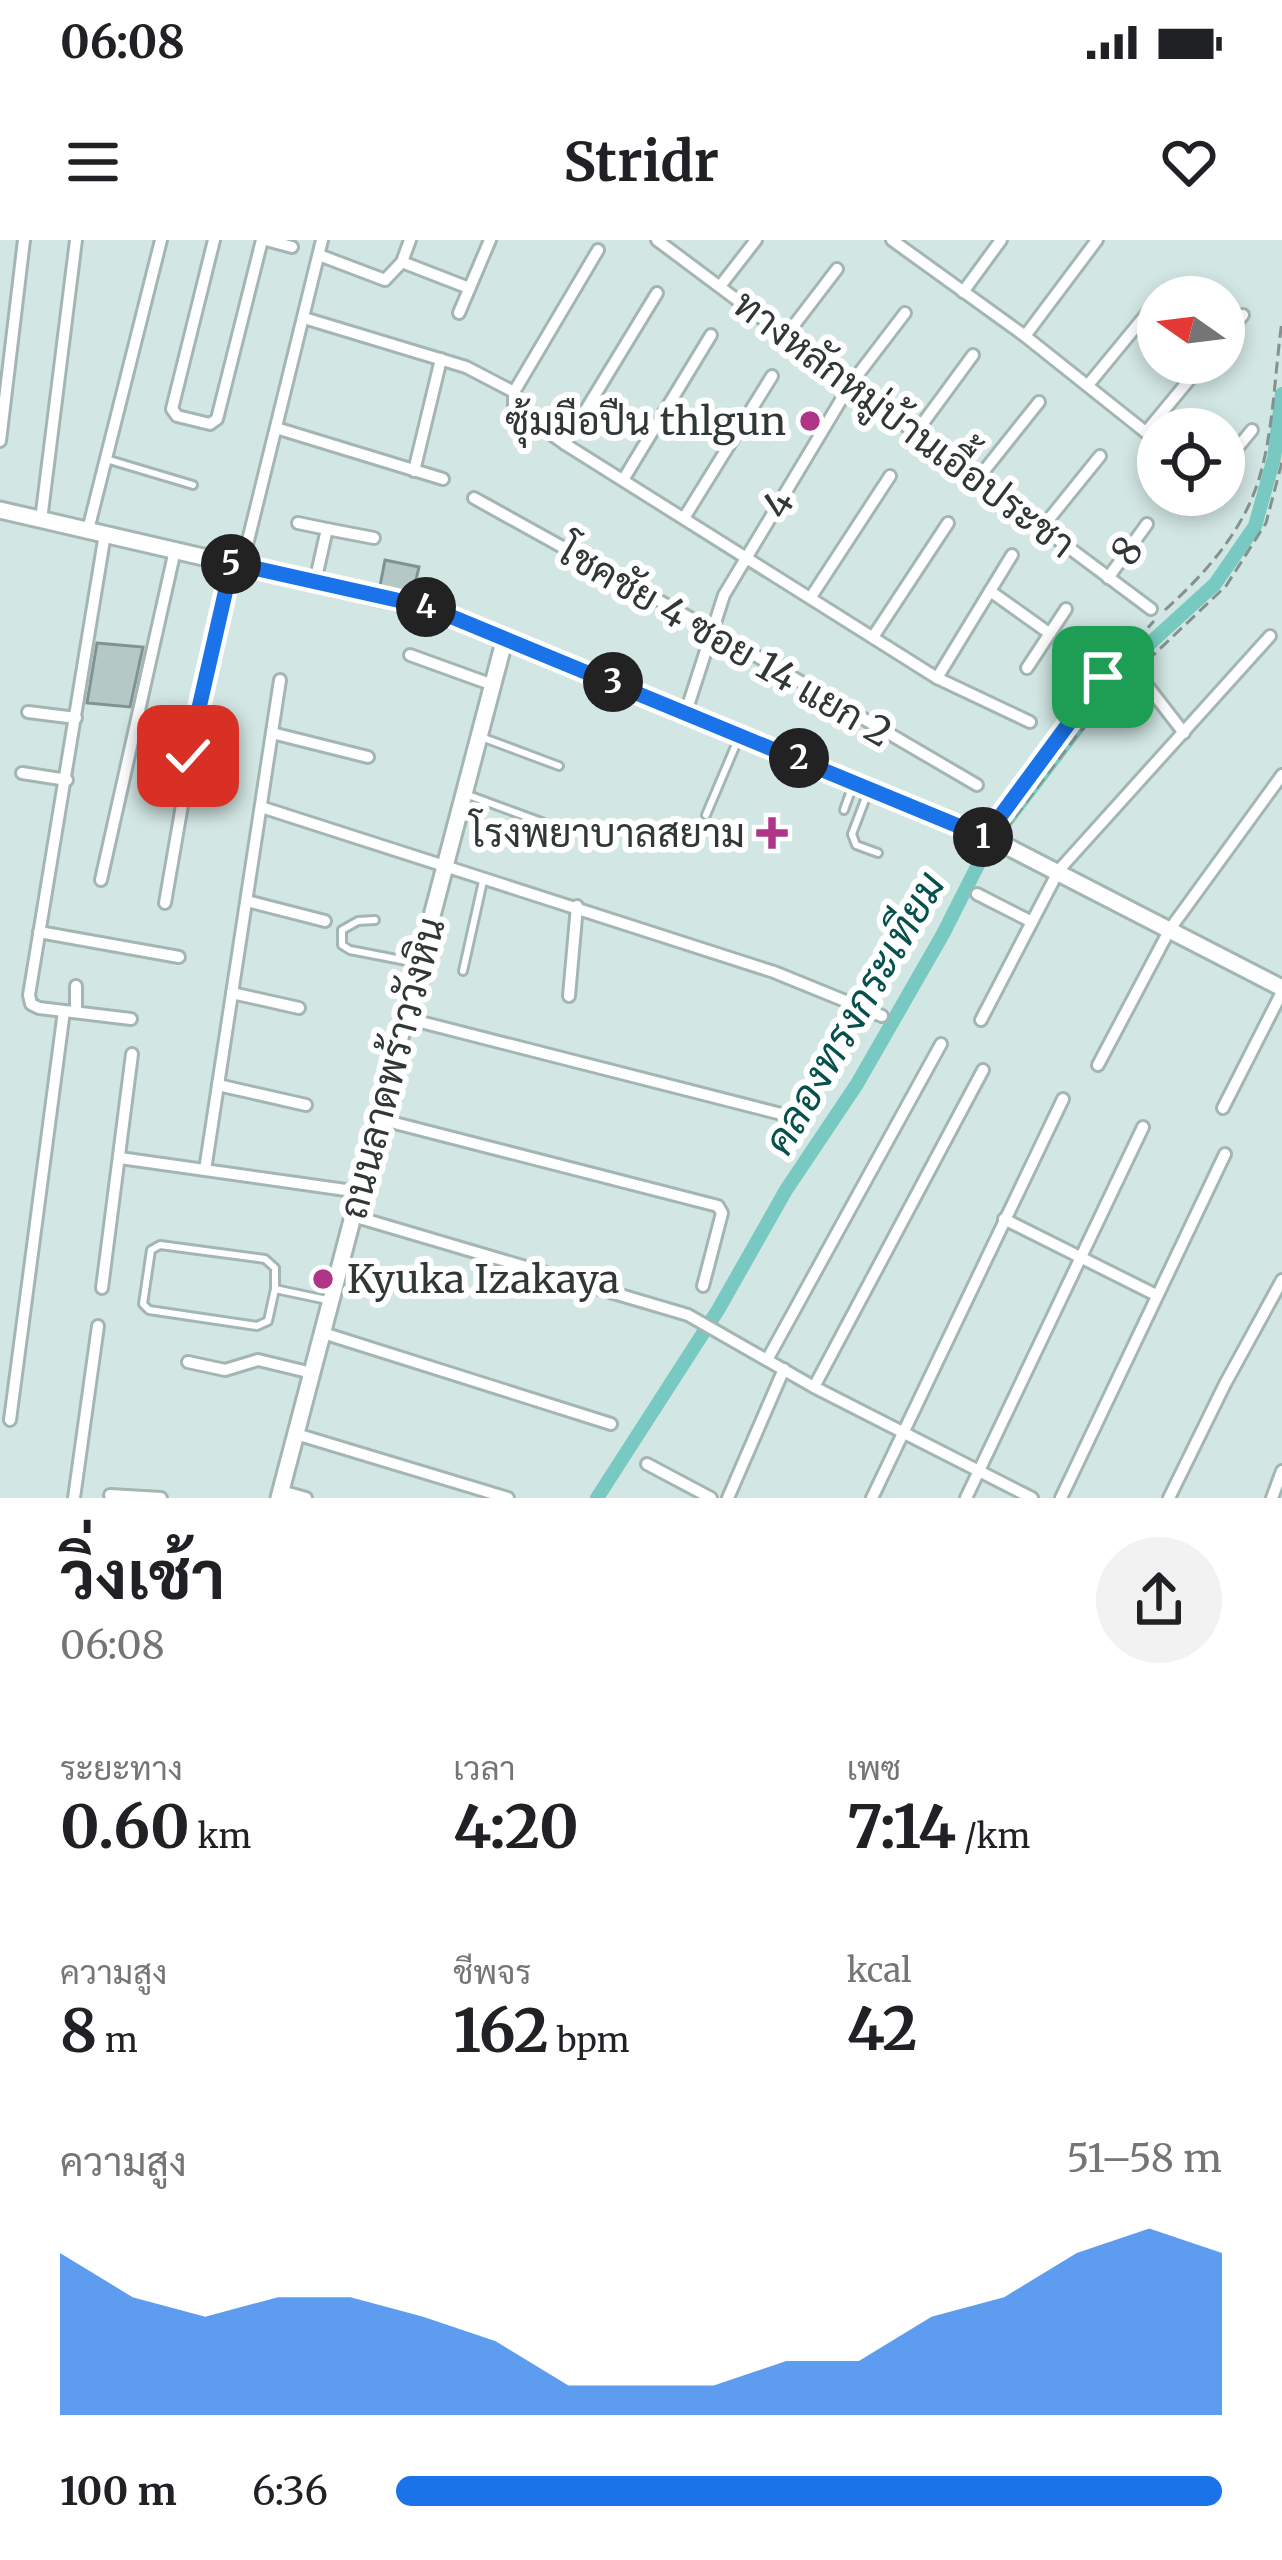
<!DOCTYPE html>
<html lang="th">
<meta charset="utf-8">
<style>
:root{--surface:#fff;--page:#f2f2f2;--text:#202124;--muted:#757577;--accent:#1a73e8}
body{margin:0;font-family:Merriweather,Sarabun,serif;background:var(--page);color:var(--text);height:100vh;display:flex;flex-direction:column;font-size:45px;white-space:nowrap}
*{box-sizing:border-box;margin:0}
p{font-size:39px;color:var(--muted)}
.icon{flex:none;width:66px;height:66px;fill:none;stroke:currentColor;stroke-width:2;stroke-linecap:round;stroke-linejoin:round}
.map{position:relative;height:1258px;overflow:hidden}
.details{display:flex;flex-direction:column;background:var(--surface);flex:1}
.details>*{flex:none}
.needle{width:78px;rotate:284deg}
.tools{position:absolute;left:1137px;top:36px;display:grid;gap:24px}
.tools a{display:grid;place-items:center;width:108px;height:108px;border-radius:50%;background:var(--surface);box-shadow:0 6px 18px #0003;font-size:60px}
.pin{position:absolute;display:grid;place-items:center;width:102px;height:102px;color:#fff;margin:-51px;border-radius:24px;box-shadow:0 6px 18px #0006}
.km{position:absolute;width:60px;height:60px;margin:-30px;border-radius:50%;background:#222;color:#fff;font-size:33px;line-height:60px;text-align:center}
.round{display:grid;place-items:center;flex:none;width:126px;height:126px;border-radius:63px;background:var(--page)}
.head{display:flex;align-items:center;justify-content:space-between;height:204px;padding:0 60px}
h1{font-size:66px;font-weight:700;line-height:90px}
.figures{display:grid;grid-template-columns:repeat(3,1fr);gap:18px;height:204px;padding:12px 60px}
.figures div{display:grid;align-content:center}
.figures b{font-size:60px;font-weight:700}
.figures small{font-size:33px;font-weight:400}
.figures p{font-size:33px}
.chart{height:336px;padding:24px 60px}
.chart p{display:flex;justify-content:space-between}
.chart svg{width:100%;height:216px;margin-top:12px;fill:var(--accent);opacity:.7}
ul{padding:0 60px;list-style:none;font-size:39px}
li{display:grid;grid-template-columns:192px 144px 1fr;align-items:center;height:90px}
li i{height:30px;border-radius:15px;background:var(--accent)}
.status{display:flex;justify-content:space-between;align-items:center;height:84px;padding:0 60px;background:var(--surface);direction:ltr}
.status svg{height:33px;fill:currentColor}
header{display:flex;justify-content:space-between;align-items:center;height:156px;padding:0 60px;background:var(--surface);font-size:54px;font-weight:700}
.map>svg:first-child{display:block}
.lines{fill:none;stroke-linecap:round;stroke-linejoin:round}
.canal{stroke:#78c9c1;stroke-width:14}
.building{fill:#b4c8c5;stroke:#809391;stroke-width:3}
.lane-casing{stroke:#a3b6b4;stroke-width:12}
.street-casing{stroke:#a3b6b4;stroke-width:16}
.secondary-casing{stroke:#a3b6b4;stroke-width:21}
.path{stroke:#83918f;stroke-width:3;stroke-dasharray:12 6;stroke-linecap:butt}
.lane{stroke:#fff;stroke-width:6}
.street{stroke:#fff;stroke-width:10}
.secondary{stroke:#fff;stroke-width:15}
.route-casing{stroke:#fff;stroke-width:24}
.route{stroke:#1a73e8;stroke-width:15}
.poi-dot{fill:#b13587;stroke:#fff;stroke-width:4.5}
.labels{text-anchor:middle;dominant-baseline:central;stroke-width:12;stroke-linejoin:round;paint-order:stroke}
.poi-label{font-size:39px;fill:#303837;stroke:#fff;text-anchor:end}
.street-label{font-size:39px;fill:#303837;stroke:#fff}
.water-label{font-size:42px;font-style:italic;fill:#07514c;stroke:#fff}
</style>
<div class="status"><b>06:08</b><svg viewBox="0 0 49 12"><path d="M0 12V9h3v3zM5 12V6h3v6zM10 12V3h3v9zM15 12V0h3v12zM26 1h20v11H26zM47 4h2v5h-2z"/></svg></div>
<header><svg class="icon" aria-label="menu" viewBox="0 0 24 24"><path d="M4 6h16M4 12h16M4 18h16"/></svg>Stridr<svg class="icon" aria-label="heart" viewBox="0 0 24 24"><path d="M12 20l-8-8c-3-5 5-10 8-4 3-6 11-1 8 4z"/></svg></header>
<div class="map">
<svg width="1282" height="1258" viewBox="0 0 1282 1258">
<rect width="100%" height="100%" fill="#d2e6e3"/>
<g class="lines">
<polyline class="canal" points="597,1258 718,1070 786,950 857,844 943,694 988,605 1084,479 1147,406 1215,344 1255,286 1274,218 1282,154"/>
</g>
<g class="building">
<polygon points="385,320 419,327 413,353 380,346"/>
<polygon points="97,403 143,407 130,467 87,463"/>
</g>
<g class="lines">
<g class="lane-casing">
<g id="lane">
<polyline points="106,219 193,245"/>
<polyline points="484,498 559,526"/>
<polyline points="468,555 544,583"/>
<polyline points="844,570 853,545"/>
<polyline points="706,575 740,495"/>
<polyline points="852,594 868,552"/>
<polyline points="852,594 856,605 878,613"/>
<polyline points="375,680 358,681 342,690 342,705 350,710 417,723"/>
<polyline points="463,731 483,641"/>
<polyline points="275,1049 268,1081 257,1086 149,1070 143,1064 151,1010 160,1005 265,1019 275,1028 275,1049 327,1060"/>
</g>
</g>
<g class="street-casing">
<g id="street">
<polyline points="214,0 172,169 177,176 210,184 217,179 262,0"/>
<polyline points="266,0 292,7"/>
<polyline points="657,0 1151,369"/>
<polyline points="892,0 1025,96 1158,202"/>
<polyline points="598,10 514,152 514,168 565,204 937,438 1030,482"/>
<polyline points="319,15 385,40 402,22 410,0"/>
<polyline points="402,22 469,48"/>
<polyline points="721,45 756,0"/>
<polyline points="963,52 1001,0"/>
<polyline points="459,73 490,0"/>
<polyline points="304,78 466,127 514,152"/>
<polyline points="1025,96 1097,0"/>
<polyline points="785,97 837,29"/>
<polyline points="1224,98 1243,75"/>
<polyline points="1088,145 1158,60"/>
<polyline points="276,188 443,239"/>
<polyline points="1146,192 1203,123"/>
<polyline points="915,194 973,115"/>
<polyline points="0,201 24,0"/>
<polyline points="565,204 657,53"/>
<polyline points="1224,224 1252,190"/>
<polyline points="414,231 441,119"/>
<polyline points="623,240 711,95"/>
<polyline points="976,241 1039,162"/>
<polyline points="474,258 710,389 977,545"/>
<polyline points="1188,268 1199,255"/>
<polyline points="684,278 772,136"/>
<polyline points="41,280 76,0"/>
<polyline points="298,283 327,289 315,342"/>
<polyline points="327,289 374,298"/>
<polyline points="1041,289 1100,216"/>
<polyline points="88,290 161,0"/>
<polyline points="105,294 29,755 31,764 39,768 131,779"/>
<polyline points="242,325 322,0"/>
<polyline points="1108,338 1147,284"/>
<polyline points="990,351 1049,393"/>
<polyline points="811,357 890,236"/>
<polyline points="873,397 948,283"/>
<polyline points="410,415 493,445"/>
<polyline points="1027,428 1066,369"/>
<polyline points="1136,431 1184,493"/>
<polyline points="937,438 1012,315"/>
<polyline points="28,472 76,478"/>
<polyline points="686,472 724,355 850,145 905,73"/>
<polyline points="272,493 368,517"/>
<polyline points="22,533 67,540"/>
<polyline points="261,567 774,732 882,776"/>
<polyline points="101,640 175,310"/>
<polyline points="977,654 1030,681"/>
<polyline points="247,661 325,681"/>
<polyline points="165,663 206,427 232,323"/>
<polyline points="39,692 179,717"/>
<polyline points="76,746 76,772"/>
<polyline points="232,753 299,768"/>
<polyline points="569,756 577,666"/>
<polyline points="405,778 797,878"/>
<polyline points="981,780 1059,630 1270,396"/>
<polyline points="1098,825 1170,689 1282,535"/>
<polyline points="218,845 306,865"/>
<polyline points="1223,868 1282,752"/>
<polyline points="379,879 718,966 722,973 703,1046"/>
<polyline points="120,918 360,952"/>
<polyline points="205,930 280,440"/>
<polyline points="353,976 688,1075 814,1147 1032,1258"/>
<polyline points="1004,979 1156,1055"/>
<polyline points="102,1048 132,814"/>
<polyline points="323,1093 611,1184"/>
<polyline points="767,1120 941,804"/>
<polyline points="188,1122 225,1130 258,1120 312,1133"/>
<polyline points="814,1147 983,830"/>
<polyline points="10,1180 64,771"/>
<polyline points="296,1194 508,1258"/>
<polyline points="647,1224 711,1258"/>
<polyline points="281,1251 306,1258"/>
<polyline points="110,1255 161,1258"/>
<polyline points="74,1258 98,1086"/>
<polyline points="728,1258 784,1129"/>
<polyline points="872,1258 1063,859"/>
<polyline points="966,1258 1143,887"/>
<polyline points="1061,1258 1225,914"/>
<polyline points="1169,1258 1225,1144 1282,1040"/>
<polyline points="1272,1258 1282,1231"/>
</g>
</g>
<g class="secondary-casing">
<g id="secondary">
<polyline points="0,270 445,373 1010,608 1282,748"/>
<polyline points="279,1258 505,398"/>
</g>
</g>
<g class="path">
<path d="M1165 370C1207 332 1246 288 1261 232 1274 184 1275 130 1282 81"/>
<polyline points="1147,421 1226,346 1266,283 1282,222"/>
<polyline points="993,586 1103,437 1154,381"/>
<polyline points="1004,591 1077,495 1127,441"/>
</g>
<use href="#lane" class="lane"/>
<use href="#street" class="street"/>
<use href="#secondary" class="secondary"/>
</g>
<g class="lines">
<g class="route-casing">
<polyline id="route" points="188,516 232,323 428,367 985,597 1103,437"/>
</g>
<use href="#route" class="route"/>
</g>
<g class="poi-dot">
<circle cx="810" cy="181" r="12"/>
<path d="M766 575h12v12h12v12h-12v12h-12v-12h-12v-12h12z"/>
<circle cx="323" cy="1039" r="12"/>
</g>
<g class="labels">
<g class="poi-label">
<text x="786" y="181">ซุ้มมือปืน thlgun</text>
<text x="745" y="593">โรงพยาบาลสยาม</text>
<text x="347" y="1039" text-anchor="start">Kyuka Izakaya</text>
</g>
<g class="street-label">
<text transform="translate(904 184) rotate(37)">ทางหลักหมู่บ้านเอื้อประชา</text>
<text transform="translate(778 264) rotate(-59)">4</text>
<text transform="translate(1127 311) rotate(-55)">8</text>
<text transform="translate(725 402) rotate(30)">โชคชัย 4 ซอย 14 แยก 2</text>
<text transform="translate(392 828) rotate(-75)">ถนนลาดพร้าววังหิน</text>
</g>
<g class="water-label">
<text transform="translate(854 773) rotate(-60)">คลองทรงกระเทียม</text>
</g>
</g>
</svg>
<div class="tools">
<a><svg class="needle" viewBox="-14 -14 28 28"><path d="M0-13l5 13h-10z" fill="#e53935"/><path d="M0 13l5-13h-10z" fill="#757577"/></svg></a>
<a><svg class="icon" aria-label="locate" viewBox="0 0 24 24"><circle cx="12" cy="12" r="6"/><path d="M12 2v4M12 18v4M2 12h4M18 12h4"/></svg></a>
</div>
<div class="pin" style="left:1103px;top:437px;background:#1e9e55"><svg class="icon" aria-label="arrive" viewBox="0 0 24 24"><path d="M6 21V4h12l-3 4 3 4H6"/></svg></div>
<div class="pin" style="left:188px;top:516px;background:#d93025"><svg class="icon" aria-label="check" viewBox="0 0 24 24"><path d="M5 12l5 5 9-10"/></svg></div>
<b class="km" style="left:983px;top:597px">1</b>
<b class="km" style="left:799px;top:518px">2</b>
<b class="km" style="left:613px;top:442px">3</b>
<b class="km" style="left:426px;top:367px">4</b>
<b class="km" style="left:231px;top:324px">5</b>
</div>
<section class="details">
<div class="head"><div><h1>วิ่งเช้า</h1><p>06:08</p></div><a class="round"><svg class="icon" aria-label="share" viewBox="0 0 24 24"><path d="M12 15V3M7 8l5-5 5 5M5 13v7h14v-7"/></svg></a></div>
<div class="figures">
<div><p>ระยะทาง</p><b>0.60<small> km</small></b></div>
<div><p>เวลา</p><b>4:20</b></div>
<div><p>เพซ</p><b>7:14<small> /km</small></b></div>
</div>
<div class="figures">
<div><p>ความสูง</p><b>8<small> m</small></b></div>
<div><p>ชีพจร</p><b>162<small> bpm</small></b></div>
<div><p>kcal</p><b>42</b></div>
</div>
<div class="chart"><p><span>ความสูง</span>51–58 m</p>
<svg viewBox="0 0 160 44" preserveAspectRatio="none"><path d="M0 44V11L10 20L20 24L30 20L40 20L50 24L60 29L70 38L80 38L90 38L100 33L110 33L120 24L130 20L140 11L150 6L160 11V44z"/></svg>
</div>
<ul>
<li><b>100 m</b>6:36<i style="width:100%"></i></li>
</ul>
</section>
